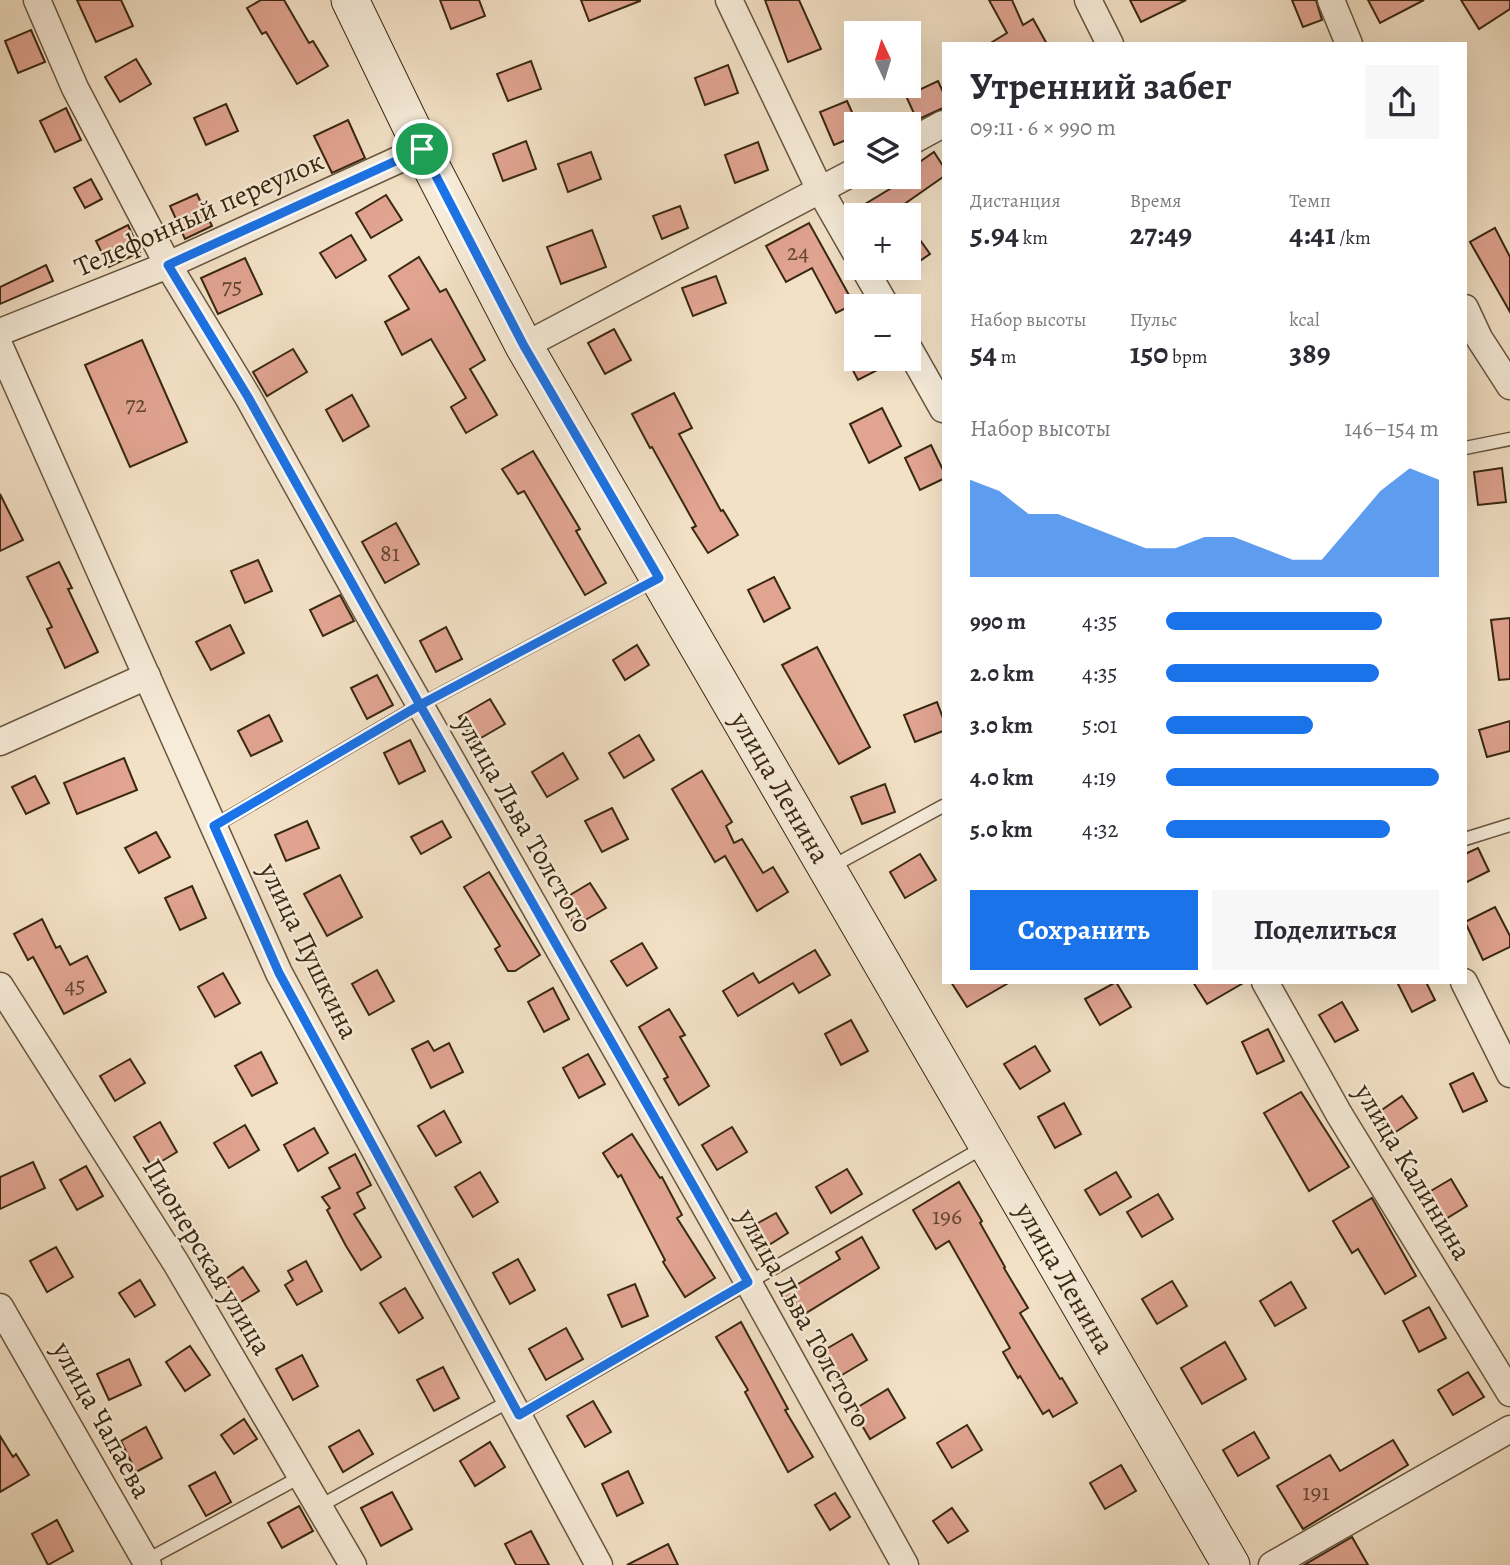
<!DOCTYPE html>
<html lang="ru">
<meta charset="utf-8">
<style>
:root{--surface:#fff;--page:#f7f7f7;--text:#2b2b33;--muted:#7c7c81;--accent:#1a73e8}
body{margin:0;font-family:Alegreya,serif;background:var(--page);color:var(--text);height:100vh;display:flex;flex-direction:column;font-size:26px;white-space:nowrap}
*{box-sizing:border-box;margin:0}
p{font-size:23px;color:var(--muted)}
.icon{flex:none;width:38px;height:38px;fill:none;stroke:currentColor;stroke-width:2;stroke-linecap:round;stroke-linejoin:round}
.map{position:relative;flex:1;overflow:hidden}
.drawer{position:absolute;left:942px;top:42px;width:525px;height:942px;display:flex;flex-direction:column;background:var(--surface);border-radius:0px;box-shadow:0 7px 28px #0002}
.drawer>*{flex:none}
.needle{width:46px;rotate:356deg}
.controls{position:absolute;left:844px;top:21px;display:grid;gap:14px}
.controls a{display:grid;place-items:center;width:77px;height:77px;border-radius:0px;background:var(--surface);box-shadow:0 7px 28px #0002;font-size:35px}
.pin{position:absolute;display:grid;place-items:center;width:60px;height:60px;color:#fff;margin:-30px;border:4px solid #fff;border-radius:50%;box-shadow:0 2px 7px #0007}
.round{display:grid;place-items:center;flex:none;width:74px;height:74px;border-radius:0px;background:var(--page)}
.summary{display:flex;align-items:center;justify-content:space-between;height:119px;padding:0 28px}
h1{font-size:38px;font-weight:700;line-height:52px}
.stats{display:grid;grid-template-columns:repeat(3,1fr);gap:10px;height:119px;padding:7px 28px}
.stats div{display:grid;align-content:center}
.stats b{font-size:30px;font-weight:700}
.stats small{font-size:19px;font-weight:400}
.stats p{font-size:19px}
.chart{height:196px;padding:14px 28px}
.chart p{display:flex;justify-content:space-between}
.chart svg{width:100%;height:126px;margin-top:7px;fill:var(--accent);opacity:.7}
.primary-button{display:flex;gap:14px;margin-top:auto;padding:14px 28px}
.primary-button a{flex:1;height:80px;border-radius:0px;background:var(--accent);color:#fff;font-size:28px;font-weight:700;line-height:80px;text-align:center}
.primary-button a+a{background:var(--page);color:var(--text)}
ul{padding:0 28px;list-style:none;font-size:23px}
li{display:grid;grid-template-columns:112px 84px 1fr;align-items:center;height:52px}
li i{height:18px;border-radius:9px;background:var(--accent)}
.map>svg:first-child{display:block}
.building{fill:#e1a491;stroke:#392811;stroke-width:2}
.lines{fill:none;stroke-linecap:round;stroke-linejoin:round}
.lane-casing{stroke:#68563e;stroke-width:15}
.street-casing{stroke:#68563e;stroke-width:29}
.secondary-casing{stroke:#392811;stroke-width:39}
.lane{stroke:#f7ecda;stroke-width:12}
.street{stroke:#f7ecda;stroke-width:26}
.secondary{stroke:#f7ecda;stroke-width:37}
.route-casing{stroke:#fff;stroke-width:14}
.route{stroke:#1a73e8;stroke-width:9}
.labels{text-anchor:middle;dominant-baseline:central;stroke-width:5;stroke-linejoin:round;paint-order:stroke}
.number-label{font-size:24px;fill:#634731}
.street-label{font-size:28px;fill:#392811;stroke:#f7ecda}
</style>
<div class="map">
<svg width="1510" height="1565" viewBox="0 0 1510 1565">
<rect width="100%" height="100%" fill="#f3e1c6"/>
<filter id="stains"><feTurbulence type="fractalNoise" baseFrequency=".00286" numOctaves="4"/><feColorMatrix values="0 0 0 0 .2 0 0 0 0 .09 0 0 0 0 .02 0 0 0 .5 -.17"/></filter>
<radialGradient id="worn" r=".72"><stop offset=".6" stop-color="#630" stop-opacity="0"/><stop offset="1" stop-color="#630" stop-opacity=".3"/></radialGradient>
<g class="building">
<polygon points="77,0 121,0 133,26 96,42"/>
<polygon points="261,0 284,0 309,43 313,41 328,66 297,84 266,32 262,34 247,8"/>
<polygon points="440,0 479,0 485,16 451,29"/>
<polygon points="581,0 640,0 640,1 589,21"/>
<polygon points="765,0 799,0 821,49 788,62"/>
<polygon points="989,0 1012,0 1023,25 1033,19 1047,44 989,44 1007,33"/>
<polygon points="1130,0 1186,0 1141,22"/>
<polygon points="1292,0 1316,0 1322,20 1303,27"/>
<polygon points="1368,0 1424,0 1380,23"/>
<polygon points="1461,0 1510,0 1510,9 1479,29"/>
<polygon points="31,30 45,62 18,73 5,41"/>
<polygon points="136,59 151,84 120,102 105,77"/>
<polygon points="531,61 541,89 508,101 497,74"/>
<polygon points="728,65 738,93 705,105 695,78"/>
<polygon points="938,81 943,92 943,108 917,120 906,96"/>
<polygon points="847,101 856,121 856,136 834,145 820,112"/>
<polygon points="226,104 238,131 206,145 194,118"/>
<polygon points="66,108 81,140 55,152 40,121"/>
<polygon points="348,120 365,158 332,173 314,136"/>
<polygon points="526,141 536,169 503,181 493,154"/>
<polygon points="758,142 768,170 735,183 725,155"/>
<polygon points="591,152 601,179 568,192 558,164"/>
<polygon points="934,152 943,166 943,177 903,205 909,215 872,215 865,204 908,178 908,170"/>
<polygon points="91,179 102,199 85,208 74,188"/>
<polygon points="197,194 212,226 185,239 170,206"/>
<polygon points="386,195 402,220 371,238 356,213"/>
<polygon points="680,206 688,228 662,239 653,216"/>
<polygon points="809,223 854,304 836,313 812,268 786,282 766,246"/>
<polygon points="908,223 930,254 908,269"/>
<polygon points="128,225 140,252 109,267 96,241"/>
<polygon points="1495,228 1510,257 1510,312 1470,242"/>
<polygon points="592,230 606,267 561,284 547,247"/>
<polygon points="351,235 366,260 336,278 320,253"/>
<polygon points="419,257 440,292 446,289 485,360 470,369 497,415 466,433 451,407 466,398 431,339 402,355 385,322 409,309 389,276"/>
<polygon points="245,258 262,294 218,314 201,278"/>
<polygon points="46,265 53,281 0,304 0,287"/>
<polygon points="716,276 726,303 693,316 682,288"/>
<polygon points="614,329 631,360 605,374 588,343"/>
<polygon points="142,340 187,442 130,467 85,365"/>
<polygon points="293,349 307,372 267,396 253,372"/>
<polygon points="847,359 897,359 897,360 858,380"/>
<polygon points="674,393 692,428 679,434 721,511 723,510 738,535 708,553 692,528 696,526 652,447 650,448 632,414"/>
<polygon points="352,395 369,426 343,441 326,410"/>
<polygon points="882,408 901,446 869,463 850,424"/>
<polygon points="931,445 943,470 943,479 920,490 905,458"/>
<polygon points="533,451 580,529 576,531 606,583 585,595 524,491 518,494 502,469"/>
<polygon points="1502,468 1506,502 1478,505 1474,472"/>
<polygon points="0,494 23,540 0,551"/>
<polygon points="396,523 419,564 385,583 362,542"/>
<polygon points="258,560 272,591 245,603 231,571"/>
<polygon points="59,562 72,588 68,589 98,652 65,668 47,629 52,627 27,577"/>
<polygon points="774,577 790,608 764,622 748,590"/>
<polygon points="340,595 354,621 323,636 310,610"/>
<polygon points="1510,618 1510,679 1499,680 1491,620"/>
<polygon points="230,625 244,653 211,670 196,642"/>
<polygon points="446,627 462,659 436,672 420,641"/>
<polygon points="637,645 649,665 625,680 613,660"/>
<polygon points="817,647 870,747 839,764 782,665"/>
<polygon points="377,675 393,705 367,719 351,688"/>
<polygon points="490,699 505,724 474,742 459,717"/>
<polygon points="937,702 943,718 943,731 915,742 904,715"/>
<polygon points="269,715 282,741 251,756 238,731"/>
<polygon points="1510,721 1510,751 1487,757 1479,730"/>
<polygon points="639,735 654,760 624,778 609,753"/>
<polygon points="410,740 425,771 399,784 384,753"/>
<polygon points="563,753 578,779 547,797 532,772"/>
<polygon points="124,758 137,790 77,814 64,783"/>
<polygon points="702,771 732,822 726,826 734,843 742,839 763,873 773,867 788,892 757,911 725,856 715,862 672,789"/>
<polygon points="35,776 49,803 26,814 12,787"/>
<polygon points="885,784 895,812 862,824 851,797"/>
<polygon points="612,808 628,839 602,852 585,821"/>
<polygon points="307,821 319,848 286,861 275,835"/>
<polygon points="442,821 451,837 421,854 411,837"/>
<polygon points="156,832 170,857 139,873 125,848"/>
<polygon points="1478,848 1489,871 1465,883 1465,854"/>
<polygon points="920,854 936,880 905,898 890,872"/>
<polygon points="489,872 540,955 515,971 508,971 495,949 500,946 464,887"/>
<polygon points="340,875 362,917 327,936 304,894"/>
<polygon points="590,883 606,908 575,926 560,901"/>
<polygon points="192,886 206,918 180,930 165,898"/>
<polygon points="1495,907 1510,936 1510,947 1483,960 1465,922"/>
<polygon points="42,919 56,948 60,946 70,965 87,956 106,992 64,1014 33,957 28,960 14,934"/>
<polygon points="642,943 657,968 627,986 611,961"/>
<polygon points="815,950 830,975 799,993 793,983 738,1016 723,991 753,973 759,983"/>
<polygon points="377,970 394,1001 369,1015 352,984"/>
<polygon points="223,973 240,1003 215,1017 198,987"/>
<polygon points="951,982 1010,982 967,1007"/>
<polygon points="1116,982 1131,1007 1100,1025 1085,999"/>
<polygon points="1193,982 1245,982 1207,1004"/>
<polygon points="1397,982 1426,982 1435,1000 1412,1012"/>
<polygon points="553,988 569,1019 544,1032 528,1002"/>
<polygon points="1342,1002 1358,1030 1335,1042 1319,1015"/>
<polygon points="669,1009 685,1035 680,1037 709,1086 679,1105 664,1079 668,1077 639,1027"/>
<polygon points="851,1020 868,1051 841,1065 825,1034"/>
<polygon points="1268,1029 1284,1061 1257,1074 1242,1042"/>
<polygon points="428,1041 434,1051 449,1043 463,1072 431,1088 412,1049"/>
<polygon points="1035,1046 1050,1071 1020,1089 1004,1064"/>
<polygon points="261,1052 277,1083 252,1096 235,1066"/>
<polygon points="588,1054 605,1084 579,1098 563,1068"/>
<polygon points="130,1059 145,1083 115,1101 100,1076"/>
<polygon points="1473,1073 1487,1101 1463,1112 1450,1084"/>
<polygon points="1301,1092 1349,1167 1309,1191 1264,1113"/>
<polygon points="1402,1096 1417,1118 1391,1135 1376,1114"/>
<polygon points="1064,1103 1081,1134 1055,1148 1038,1117"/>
<polygon points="444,1111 461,1142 436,1156 418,1126"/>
<polygon points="160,1122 177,1152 152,1167 134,1137"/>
<polygon points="245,1125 259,1150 229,1168 214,1143"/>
<polygon points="732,1127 747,1152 717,1170 702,1145"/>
<polygon points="314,1128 328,1153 298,1171 284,1145"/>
<polygon points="632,1134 660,1178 662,1177 682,1215 677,1218 715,1278 685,1297 663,1262 665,1260 621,1175 618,1177 603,1153"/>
<polygon points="355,1154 371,1185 357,1193 365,1208 354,1214 381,1257 361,1270 346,1246 327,1210 330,1208 322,1197 340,1188 329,1168"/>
<polygon points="33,1162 45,1188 0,1209 0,1177"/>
<polygon points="86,1166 103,1196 77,1210 60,1180"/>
<polygon points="847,1169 862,1194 831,1213 816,1187"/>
<polygon points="480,1172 498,1202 473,1217 455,1187"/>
<polygon points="1116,1172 1131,1197 1100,1215 1085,1190"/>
<polygon points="1451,1179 1467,1206 1444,1220 1429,1192"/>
<polygon points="959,1182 982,1221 980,1223 1005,1267 1004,1268 1028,1308 1020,1313 1060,1379 1062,1378 1077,1403 1053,1417 1049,1410 1043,1414 1020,1376 1018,1378 1003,1352 1010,1348 949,1241 936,1249 913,1210"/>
<polygon points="1158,1194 1173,1219 1142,1237 1127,1212"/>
<polygon points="1372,1198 1416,1276 1385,1294 1358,1249 1352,1253 1333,1221"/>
<polygon points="776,1213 788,1233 764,1248 751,1227"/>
<polygon points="862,1237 879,1268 798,1318 783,1293 840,1259 836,1252"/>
<polygon points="56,1247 73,1277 47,1292 30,1261"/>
<polygon points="518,1259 535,1290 510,1304 493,1273"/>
<polygon points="306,1261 322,1291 297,1305 285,1285 293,1280 288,1271"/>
<polygon points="243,1267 259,1291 239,1303 224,1280"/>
<polygon points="140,1280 155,1305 135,1317 119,1293"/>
<polygon points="1172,1281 1187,1306 1157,1324 1142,1299"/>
<polygon points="1291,1282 1306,1308 1275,1326 1260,1301"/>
<polygon points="635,1284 648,1316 622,1327 608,1295"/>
<polygon points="405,1288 423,1318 399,1333 380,1303"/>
<polygon points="1429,1307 1446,1338 1419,1352 1403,1321"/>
<polygon points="741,1322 788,1409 785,1410 813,1457 788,1472 745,1392 748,1390 716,1337"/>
<polygon points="566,1328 583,1359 546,1380 529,1349"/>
<polygon points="852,1334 867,1360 837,1378 821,1352"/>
<polygon points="1225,1342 1246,1379 1202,1404 1181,1368"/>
<polygon points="190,1346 210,1375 185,1391 166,1362"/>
<polygon points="302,1355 318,1386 293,1400 276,1369"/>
<polygon points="129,1359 141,1385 109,1400 97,1374"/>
<polygon points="443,1367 459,1398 434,1411 417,1380"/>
<polygon points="1468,1372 1484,1397 1453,1415 1438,1390"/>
<polygon points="888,1389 905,1418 870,1439 853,1410"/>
<polygon points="593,1401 611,1432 585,1447 567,1416"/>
<polygon points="244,1419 257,1439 234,1454 221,1435"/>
<polygon points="967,1425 982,1450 952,1468 937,1443"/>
<polygon points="146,1427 162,1458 136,1472 121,1441"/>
<polygon points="359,1430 373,1454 343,1472 329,1447"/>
<polygon points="1254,1432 1269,1458 1238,1476 1223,1450"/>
<polygon points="0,1436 13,1457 16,1454 29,1475 0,1492"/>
<polygon points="1393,1440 1408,1465 1303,1529 1277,1486 1330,1455 1340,1471"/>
<polygon points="490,1442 505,1467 475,1486 460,1461"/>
<polygon points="1121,1465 1136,1491 1105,1509 1090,1483"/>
<polygon points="628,1471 643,1503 617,1516 602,1484"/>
<polygon points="215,1472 231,1502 206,1516 189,1486"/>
<polygon points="392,1492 412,1529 381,1546 361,1508"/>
<polygon points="835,1493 850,1517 830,1530 815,1505"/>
<polygon points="299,1506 313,1531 282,1548 268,1523"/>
<polygon points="952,1508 968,1531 948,1543 933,1521"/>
<polygon points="57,1520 73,1551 48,1565 32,1534"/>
<polygon points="531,1531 549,1565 516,1565 505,1544"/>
<polygon points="1352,1537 1368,1565 1304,1565"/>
<polygon points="668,1544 678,1565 627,1565"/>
</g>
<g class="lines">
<g class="lane-casing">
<g id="lane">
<polyline points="1465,448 1510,439"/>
<polyline points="214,826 420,705 657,579"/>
<polyline points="1465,839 1510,825"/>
<polyline points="831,867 943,806"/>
<polyline points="519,1415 984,1147"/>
<polyline points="320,1506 511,1400"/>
<polyline points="145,1561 302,1476"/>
</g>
</g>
<g class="street-casing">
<g id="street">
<polyline points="37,0 75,88 168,265 248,397 366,610 748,1282 905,1565"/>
<polyline points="729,0 820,190 856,253"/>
<polyline points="1088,0 1110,44"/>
<polyline points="1331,0 1349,44"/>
<polyline points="908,143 943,124"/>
<polyline points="864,268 886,306"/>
<polyline points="1465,308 1479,338 1510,386"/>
<polyline points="0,332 168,265 422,149"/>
<polyline points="524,346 856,171"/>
<polyline points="0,347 279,973 599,1565"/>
<polyline points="908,347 943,409"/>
<polyline points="0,742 147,676"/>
<polyline points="1265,982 1339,1114 1510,1393"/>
<polyline points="1464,982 1510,1074"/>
<polyline points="0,986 176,1263 353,1565"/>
<polyline points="0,1307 148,1565"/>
<polyline points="1272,1565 1510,1429"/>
</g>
</g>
<g class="secondary-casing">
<g id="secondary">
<path id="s1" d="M350 0 422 149 524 346 1231 1565"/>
</g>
</g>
<use href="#lane" class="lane"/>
<use href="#street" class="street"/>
<use href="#secondary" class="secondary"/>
</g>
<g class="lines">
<g class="route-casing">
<polyline id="route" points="422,149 168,265 248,397 420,705 214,826 279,973 519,1415 748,1282 420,705 659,578 524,346 422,149"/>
</g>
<use href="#route" class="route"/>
</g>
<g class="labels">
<g class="number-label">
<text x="798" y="252">24</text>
<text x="232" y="286">75</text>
<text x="136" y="404">72</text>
<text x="390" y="553">81</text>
<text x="75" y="985">45</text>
<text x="947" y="1216">196</text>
<text x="1316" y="1492">191</text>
</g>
<g class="street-label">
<text transform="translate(199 214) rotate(-24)">Телефонный переулок</text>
<text stroke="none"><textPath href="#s1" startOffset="898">улица Ленина</textPath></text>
<text transform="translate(524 824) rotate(60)">улица Льва Толстого</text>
<text transform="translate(309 951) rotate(64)">улица Пушкина</text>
<text transform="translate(1413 1172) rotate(59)">улица Калинина</text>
<text transform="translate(207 1257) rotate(59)">Пионерская улица</text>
<text stroke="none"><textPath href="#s1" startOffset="1465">улица Ленина</textPath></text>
<text transform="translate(804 1318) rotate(61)">улица Льва Толстого</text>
<text transform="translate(102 1420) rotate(61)">улица Чапаева</text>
</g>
</g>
<rect width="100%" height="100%" filter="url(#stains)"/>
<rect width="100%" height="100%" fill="url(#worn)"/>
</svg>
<div class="controls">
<a><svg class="needle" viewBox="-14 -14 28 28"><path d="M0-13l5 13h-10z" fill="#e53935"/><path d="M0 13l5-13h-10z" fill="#7c7c81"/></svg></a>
<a><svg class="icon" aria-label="layers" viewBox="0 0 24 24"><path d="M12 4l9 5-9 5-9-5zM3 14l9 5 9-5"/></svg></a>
<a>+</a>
<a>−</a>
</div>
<div class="pin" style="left:422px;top:149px;background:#1e9e55"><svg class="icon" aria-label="arrive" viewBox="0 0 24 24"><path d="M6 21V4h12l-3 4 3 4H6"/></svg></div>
<section class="drawer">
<div class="summary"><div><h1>Утренний забег</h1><p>09:11 · 6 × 990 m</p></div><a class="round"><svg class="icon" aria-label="share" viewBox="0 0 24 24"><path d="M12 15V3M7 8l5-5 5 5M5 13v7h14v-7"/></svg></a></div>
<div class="stats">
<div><p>Дистанция</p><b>5.94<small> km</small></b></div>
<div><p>Время</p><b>27:49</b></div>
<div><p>Темп</p><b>4:41<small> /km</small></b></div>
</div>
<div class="stats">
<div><p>Набор высоты</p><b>54<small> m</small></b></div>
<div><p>Пульс</p><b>150<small> bpm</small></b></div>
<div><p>kcal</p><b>389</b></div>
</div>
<div class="chart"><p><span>Набор высоты</span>146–154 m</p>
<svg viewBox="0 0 160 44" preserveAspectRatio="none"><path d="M0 44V10L10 14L20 22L30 22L40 26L50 30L60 34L70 34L80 30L90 30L100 34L110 38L120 38L130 26L140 14L150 6L160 10V44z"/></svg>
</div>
<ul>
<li><b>990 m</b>4:35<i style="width:79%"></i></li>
<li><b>2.0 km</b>4:35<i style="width:78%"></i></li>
<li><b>3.0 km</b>5:01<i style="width:54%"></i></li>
<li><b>4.0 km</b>4:19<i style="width:100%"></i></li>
<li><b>5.0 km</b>4:32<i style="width:82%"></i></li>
</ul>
<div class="primary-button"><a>Сохранить</a><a>Поделиться</a></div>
</section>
</div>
